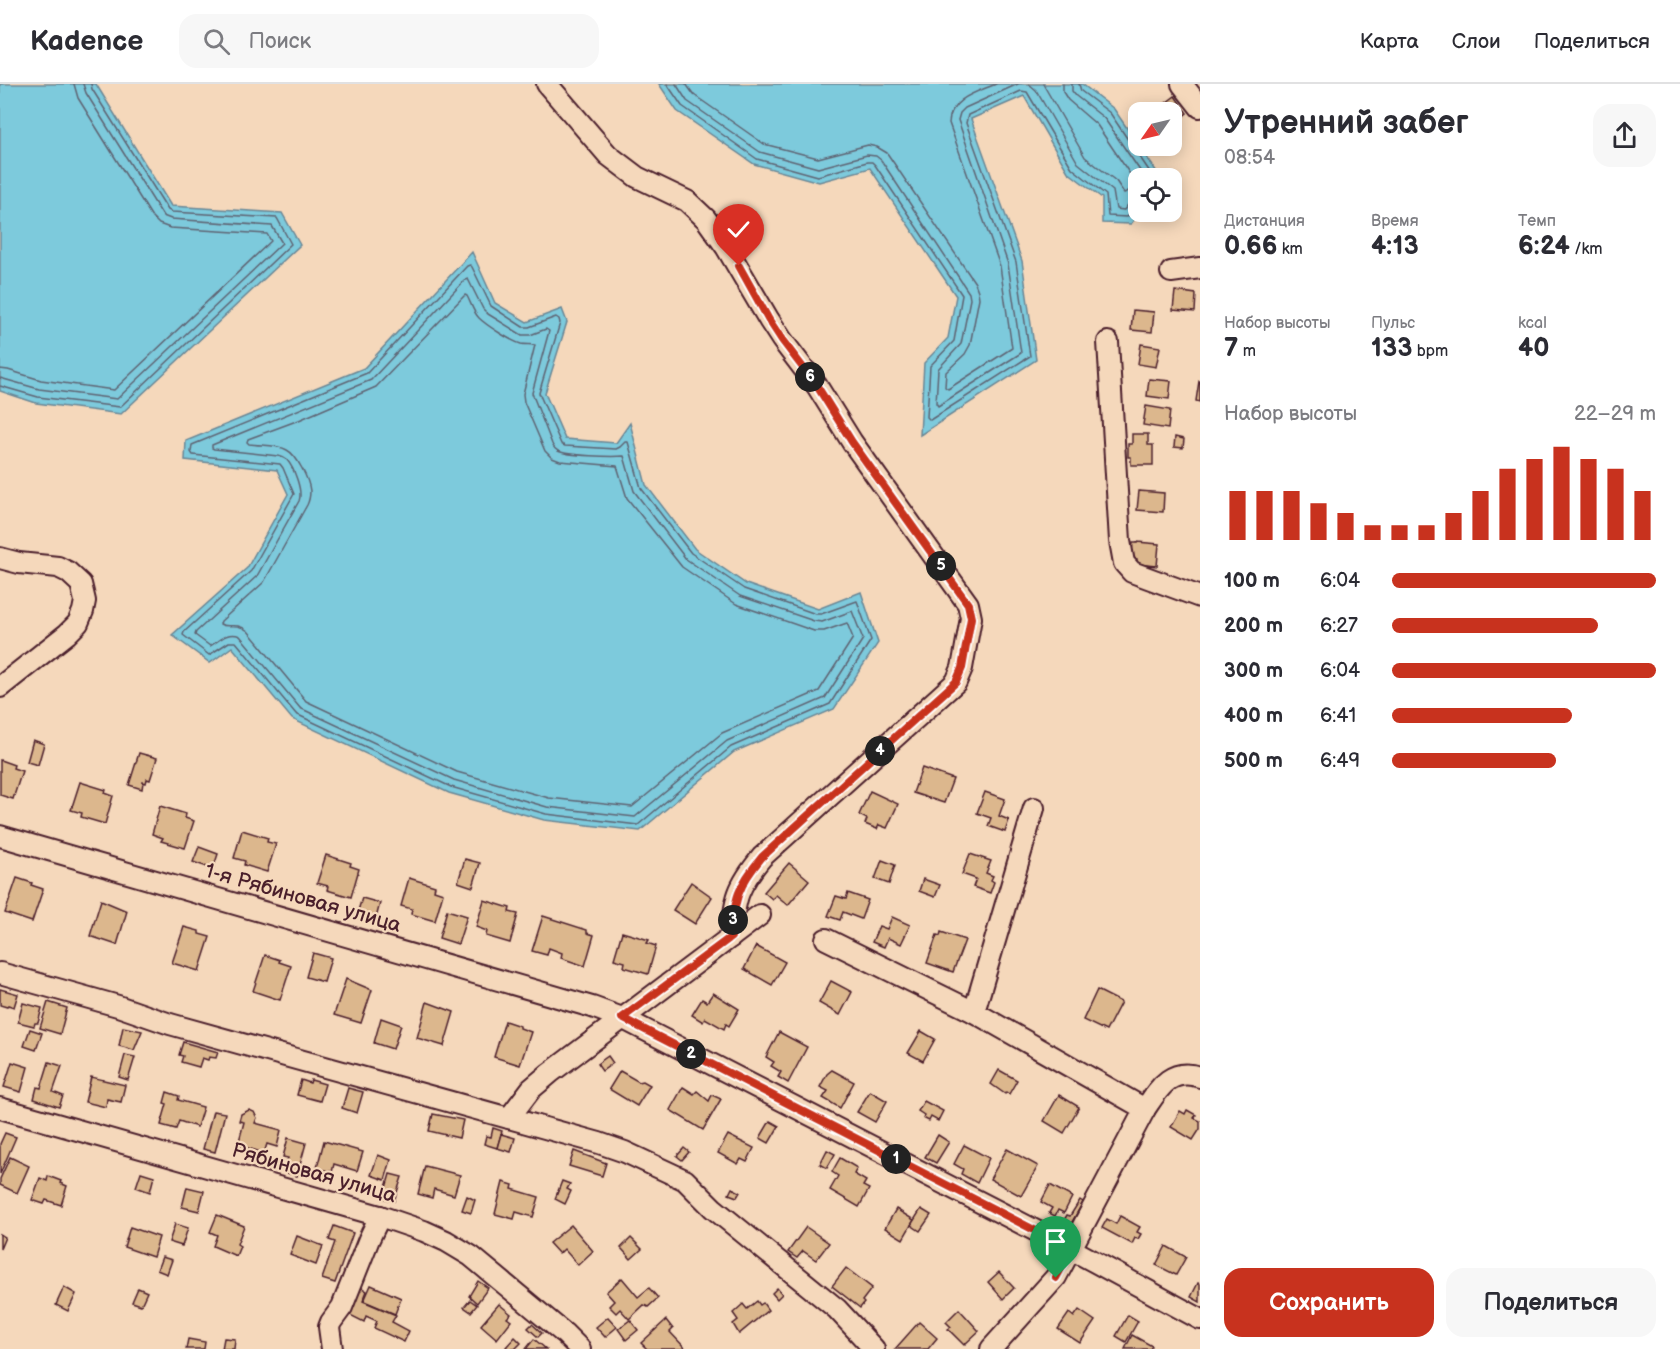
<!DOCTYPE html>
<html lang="ru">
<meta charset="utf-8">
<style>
:root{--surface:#fff;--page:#f7f7f7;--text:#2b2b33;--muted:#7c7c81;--line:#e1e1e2;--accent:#c8321e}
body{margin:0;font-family:"Balsamiq Sans",sans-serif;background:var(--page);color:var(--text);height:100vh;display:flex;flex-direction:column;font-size:22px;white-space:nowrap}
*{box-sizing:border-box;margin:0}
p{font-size:20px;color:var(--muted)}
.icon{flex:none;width:33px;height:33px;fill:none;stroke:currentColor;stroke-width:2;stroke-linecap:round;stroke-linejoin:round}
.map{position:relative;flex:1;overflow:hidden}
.sheet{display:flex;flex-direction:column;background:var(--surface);width:480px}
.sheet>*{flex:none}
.needle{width:39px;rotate:236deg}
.controls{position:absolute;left:1128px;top:18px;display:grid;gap:12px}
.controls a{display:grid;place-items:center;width:54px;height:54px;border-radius:12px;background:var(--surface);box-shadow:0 3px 15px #0003;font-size:30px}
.pin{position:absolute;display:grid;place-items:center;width:51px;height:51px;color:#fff;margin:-62px -26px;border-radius:50% 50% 50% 0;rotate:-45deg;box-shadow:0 0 6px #0007}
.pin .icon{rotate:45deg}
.km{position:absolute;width:30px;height:30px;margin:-15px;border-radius:50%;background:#222;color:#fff;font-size:16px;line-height:30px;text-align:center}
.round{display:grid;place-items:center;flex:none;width:63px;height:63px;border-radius:18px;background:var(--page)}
.summary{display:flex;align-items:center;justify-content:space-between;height:102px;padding:0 24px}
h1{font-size:33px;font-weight:700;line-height:45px}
.metrics{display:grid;grid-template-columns:repeat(3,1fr);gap:9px;height:102px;padding:6px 24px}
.metrics div{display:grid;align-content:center}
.metrics b{font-size:26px;font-weight:700}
.metrics small{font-size:16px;font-weight:400}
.metrics p{font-size:16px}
.chart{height:168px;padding:12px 24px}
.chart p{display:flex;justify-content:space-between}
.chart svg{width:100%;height:108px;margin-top:6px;stroke:var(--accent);stroke-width:6}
.action{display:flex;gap:12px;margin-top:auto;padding:12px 24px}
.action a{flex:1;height:69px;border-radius:18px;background:var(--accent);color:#fff;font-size:24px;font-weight:700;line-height:69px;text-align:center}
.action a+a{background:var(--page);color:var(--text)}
ul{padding:0 24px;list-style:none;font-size:20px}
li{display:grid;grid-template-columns:96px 72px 1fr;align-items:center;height:45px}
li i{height:15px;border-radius:8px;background:var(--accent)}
header{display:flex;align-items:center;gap:36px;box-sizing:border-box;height:84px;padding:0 30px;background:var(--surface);border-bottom:2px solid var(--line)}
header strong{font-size:28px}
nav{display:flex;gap:33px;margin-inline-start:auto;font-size:21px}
.search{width:420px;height:54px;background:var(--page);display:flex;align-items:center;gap:15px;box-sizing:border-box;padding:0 21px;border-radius:18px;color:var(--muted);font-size:22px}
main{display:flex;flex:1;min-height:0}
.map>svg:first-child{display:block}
.water{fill:#7dcadc;stroke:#698695;stroke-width:1.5}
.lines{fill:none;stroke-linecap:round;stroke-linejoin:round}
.shore{stroke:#5e6372;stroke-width:1.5}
.building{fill:#dcb78d;stroke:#4a1f2b;stroke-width:1.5}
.minor-casing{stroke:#4a1f2b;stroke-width:24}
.minor{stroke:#f5d8bb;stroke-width:20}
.route-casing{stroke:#fff;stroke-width:12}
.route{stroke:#c8321e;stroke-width:8}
.labels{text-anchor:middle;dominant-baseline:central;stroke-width:4.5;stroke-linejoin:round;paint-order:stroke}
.street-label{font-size:21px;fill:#4a1f2b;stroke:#f5d8bb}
</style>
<header>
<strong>Kadence</strong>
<div class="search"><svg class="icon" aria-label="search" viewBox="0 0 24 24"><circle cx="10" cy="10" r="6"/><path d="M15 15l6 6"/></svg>Поиск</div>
<nav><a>Карта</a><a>Слои</a><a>Поделиться</a></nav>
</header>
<main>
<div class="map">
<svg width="1200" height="1265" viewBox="0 0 1200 1265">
<rect width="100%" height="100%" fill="#f5d8bb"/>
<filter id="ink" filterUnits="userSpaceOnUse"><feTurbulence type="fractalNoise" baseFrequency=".0167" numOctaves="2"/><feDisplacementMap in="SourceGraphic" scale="12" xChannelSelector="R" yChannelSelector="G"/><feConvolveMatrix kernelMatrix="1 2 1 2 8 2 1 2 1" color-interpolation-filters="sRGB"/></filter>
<g filter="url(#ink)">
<g class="water">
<polygon points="0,0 96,0 171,122 282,129 300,161 121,330 36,319 0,307"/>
<polygon points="659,0 1082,0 1114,25 1161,94 1138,94 1138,128 1140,128 1131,140 1102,139 1102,114 1068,88 1024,12 971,35 1022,177 1036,276 920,351 924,279 948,254 956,212 870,84 819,98 754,80 677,27"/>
<polygon points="472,168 495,219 527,238 562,225 567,238 545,309 565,355 616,359 630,339 646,401 695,465 746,500 818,525 861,508 878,559 834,625 734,668 640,747 544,736 449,709 292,635 232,563 210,579 172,551 247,484 288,410 277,386 185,376 186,357 364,284"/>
</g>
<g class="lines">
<g class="shore">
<polyline points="667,0 682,22 757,75 818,92 867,78 872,78 875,81 962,211 954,257 930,282 927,333 930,336 1030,272 1016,178 966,39 968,31 1021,7 1027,8 1072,84 1106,111 1108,132 1127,133 1138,122"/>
<polyline points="676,0 687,17 760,68 818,84 867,71 876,72 881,76 969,209 970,215 961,260 938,285 936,319 938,322 1021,269 1008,180 958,36 960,29 965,24 1018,0"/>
<path d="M686 0 694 11 764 60 818 74 868 61 877 63 887 69 975 199 978 207 979 214 970 261 965 270 946 288 945 303 948 305 1012 264 1000 182 949 39C950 14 977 8 996 0"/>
<polyline points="1029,0 1036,6 1078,79 1113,107 1116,125 1124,126 1131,117 1138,114"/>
<polyline points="1043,0 1085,73 1116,97 1124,109 1138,103"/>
<polyline points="1063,0 1063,8 1068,16 1097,41 1138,102"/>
<polyline points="1072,0 1072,7 1076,12 1104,34 1145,94"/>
<polyline points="1079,0 1081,7 1110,29 1154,94"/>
<polygon points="470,181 472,183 491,222 523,243 529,243 556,233 559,235 560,239 539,309 561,360 565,362 616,365 620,363 625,358 628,358 641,404 691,469 744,505 816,530 821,530 857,517 871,556 830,620 731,663 638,741 546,730 451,703 296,630 236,558 229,558 209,571 183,551 184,548 251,487 294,410 283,384 280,380 193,371 191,368 192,361 367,289 467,182"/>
<path d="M468 195 483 225 488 230 522 251H530L546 245 549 247 532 309 552 360C554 364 554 365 558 367 568 372 612 373 624 372L634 407 686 475 740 512 814 537 822 538 852 527 863 555 825 614 727 657 635 733 547 723 454 696 300 624 240 552C227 547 220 556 210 562L195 551 196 548 257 492 299 417C303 407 294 384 287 376 283 373 282 373 278 372L214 365 212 364V361L371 296 465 196Z"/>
<path d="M465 211 467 212C471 219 473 228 479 234 486 241 511 257 521 260 526 261 531 260 535 261L523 310 524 318 545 367 552 374 560 377 617 382 627 414 682 483 736 520 814 547H824L847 539 853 554 819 607 722 649 632 723 549 714 457 688 306 617 248 547C235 537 228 545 220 540L221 537 264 498 307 421C309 417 310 413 310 407 309 396 297 371 287 366 277 360 261 362 249 360L247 358 248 355 299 336 376 303Z"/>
<polyline points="0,285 8,286 41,296 114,306 271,157 267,150 170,144 159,140 152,133 78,14 74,0"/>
<polyline points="0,294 39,305 117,315 282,159 272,142 171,135 163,132 86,9 83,0"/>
<polyline points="0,302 38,313 120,323 291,160 277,134 172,128 168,126 92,5 91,0"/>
</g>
</g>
<g class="building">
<polygon points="1175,12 1187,29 1172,41 1172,28 1160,28 1158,25"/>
<polygon points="1175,207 1196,210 1195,228 1173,226"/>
<polygon points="1133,226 1154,228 1152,248 1131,246"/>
<polygon points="1141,260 1160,263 1156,283 1138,280"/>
<polygon points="1149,295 1171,297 1169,315 1147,312"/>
<polygon points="1199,297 1200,297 1200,318 1196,317"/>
<polygon points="1146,322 1170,326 1168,345 1143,341"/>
<polygon points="1132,350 1148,350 1148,361 1153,361 1153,381 1131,381 1131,373 1128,373 1128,360 1132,360"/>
<polygon points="1175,353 1184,355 1183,364 1174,363"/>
<polygon points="1139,407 1164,409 1163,428 1137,426"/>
<polygon points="1137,458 1159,460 1157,482 1137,480 1137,475 1131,474 1133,459 1137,459"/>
<polygon points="33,656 44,660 38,681 27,678"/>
<polygon points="139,669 157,674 150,696 147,695 146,699 143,698 142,705 129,701"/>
<polygon points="0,676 14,681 13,684 22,687 13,715 0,711"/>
<polygon points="922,684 953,695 944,719 913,709"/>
<polygon points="80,698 106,706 105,709 113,712 105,740 81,733 82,729 71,726"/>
<polygon points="870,707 898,720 887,744 879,741 877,745 865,740 867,735 859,731"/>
<polygon points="985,708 1005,715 999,732 1009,736 1005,748 988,742 991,734 977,729"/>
<polygon points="160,722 186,730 185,734 194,737 185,764 161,757 163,754 152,750"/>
<polygon points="242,746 268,754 267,758 276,760 267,788 244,781 245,777 234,774"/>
<polygon points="199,763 218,770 213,785 193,778"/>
<polygon points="970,770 991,777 986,789 993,792 991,796 994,798 990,809 973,803 976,795 962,790"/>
<polygon points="326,771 351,779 350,782 359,785 351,813 327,806 328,802 317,799"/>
<polygon points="465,775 480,779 473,803 458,798"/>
<polygon points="882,776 895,781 889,800 875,795"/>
<polygon points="789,779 809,796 788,821 776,811 772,815 764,808"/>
<polygon points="17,794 32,799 31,801 43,805 32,838 5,829"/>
<polygon points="409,794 435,802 434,806 443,809 435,837 411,830 412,825 401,822"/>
<polygon points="923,795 940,801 935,813 919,807"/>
<polygon points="691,798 712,813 695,840 673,826"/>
<polygon points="848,809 868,816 861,835 843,828 840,836 828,832 836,812 846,815"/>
<polygon points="362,814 380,819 375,838 356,833"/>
<polygon points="101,816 127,827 117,861 90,852"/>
<polygon points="484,816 510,824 509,828 518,830 510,859 486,852 487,847 476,843"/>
<polygon points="447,826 467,832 458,860 439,854"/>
<polygon points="543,832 587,846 587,849 594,851 585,882 561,874 562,869 549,864 547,871 532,867"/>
<polygon points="892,833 910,841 901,860 888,854 884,863 872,858 879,842 887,845"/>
<polygon points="184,843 199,847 199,850 210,853 199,887 172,879"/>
<polygon points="622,848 649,856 647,859 656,862 648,890 624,883 625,878 614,875"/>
<polygon points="941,848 965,856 953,888 927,879 937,851 940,852"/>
<polygon points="756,862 785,878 772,901 744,885"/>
<polygon points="313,869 331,874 324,898 306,893"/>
<polygon points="265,871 280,876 279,878 291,882 280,916 253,907"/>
<polygon points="346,895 372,906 361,939 334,931"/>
<polygon points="831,897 852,908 840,931 819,919"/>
<polygon points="0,905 18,910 14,923 8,921 7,923 0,921"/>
<polygon points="1097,906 1121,918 1106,947 1083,936"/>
<polygon points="713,909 739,925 729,942 726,940 724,945 705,934 703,938 692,931 702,915 707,918"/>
<polygon points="48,918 67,924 60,950 40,944"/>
<polygon points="427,918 454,928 444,962 417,954"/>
<polygon points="23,919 42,924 38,939 35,939 34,942 18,938"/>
<polygon points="381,934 401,941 393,965 374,959"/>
<polygon points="505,937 520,942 520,944 531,948 520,981 494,973"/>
<polygon points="123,943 142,947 134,966 119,962"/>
<polygon points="30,945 42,949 36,966 24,962"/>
<polygon points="921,947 935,955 923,977 908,969"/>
<polygon points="779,948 807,963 788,999 778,993 781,988 771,982 774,978 766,973"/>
<polygon points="183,958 218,968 216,974 209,973 208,976 202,974 199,983 181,978 183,972 179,971"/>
<polygon points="125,971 135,973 128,996 119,993"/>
<polygon points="608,972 613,979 602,987 597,980"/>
<polygon points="12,978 28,983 21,1008 4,1003"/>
<polygon points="49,978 62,982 53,1008 63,1012 59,1023 34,1015 37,1003 41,1004"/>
<polygon points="832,986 854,998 840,1024 823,1014 828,1007 820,1003 827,990"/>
<polygon points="999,986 1017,996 1009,1010 1006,1008 1005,1010 991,1000"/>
<polygon points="620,987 639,998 643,997 650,1001 637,1022 609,1005"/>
<polygon points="91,993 125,1001 121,1018 107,1015 106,1023 85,1018"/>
<polygon points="301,996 310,999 311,996 325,1000 320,1017 297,1011"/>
<polygon points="683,1003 694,1010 697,1007 709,1017 712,1011 721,1015 703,1046 670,1026"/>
<polygon points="348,1004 363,1008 357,1029 342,1024"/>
<polygon points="870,1007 887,1017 875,1038 857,1028"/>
<polygon points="167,1008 179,1012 178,1016 203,1023 197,1043 179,1037 176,1045 161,1041 167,1020 164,1019"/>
<polygon points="1059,1011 1079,1023 1064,1049 1044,1037"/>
<polygon points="924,1017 943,1027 938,1037 931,1033 929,1037 923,1034 924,1031 918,1027"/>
<polygon points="249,1026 254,1028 257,1034 255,1039 281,1046 277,1063 267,1060 264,1069 238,1061 244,1038 239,1037 241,1030"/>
<polygon points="1187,1026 1196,1031 1194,1034 1200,1037 1200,1045 1193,1056 1171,1043 1180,1027 1185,1030"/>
<polygon points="213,1027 225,1029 215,1068 203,1065"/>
<polygon points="433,1030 463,1036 459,1054 429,1047"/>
<polygon points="770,1037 779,1042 769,1059 760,1054"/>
<polygon points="493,1044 502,1047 497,1064 484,1060 486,1052 491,1053"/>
<polygon points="5,1049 16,1053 0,1090 0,1060"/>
<polygon points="501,1050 515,1054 511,1068 497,1064"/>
<polygon points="728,1051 754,1064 747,1078 741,1075 738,1080 718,1069"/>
<polygon points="938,1051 949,1058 936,1079 925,1073"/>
<polygon points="288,1054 306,1059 297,1092 284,1088 288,1074 283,1073"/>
<polygon points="324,1057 363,1068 357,1087 334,1080 332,1088 317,1084"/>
<polygon points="964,1061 989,1074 977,1099 961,1090 963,1085 954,1080"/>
<polygon points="684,1064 689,1068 682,1076 677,1072"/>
<polygon points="1007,1065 1038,1082 1021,1112 990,1095"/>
<polygon points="827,1066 835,1070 827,1084 820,1080"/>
<polygon points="574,1067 606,1079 602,1092 569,1082"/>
<polygon points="378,1071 391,1076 385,1096 371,1091"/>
<polygon points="10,1073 29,1082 17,1109 0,1101 0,1095"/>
<polygon points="840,1074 857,1084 854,1090 866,1097 863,1102 869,1105 859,1123 830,1106 838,1092 832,1088"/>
<polygon points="425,1082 460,1091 454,1111 434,1105 432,1114 418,1110"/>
<polygon points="141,1088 154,1092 150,1108 136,1103"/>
<polygon points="390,1090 402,1093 394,1117 383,1114"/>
<polygon points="48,1092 61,1097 60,1099 67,1102 61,1121 46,1116 44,1120 32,1116 40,1094 47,1097"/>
<polygon points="562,1097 570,1100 567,1105 571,1107 565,1120 555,1115"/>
<polygon points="503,1098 513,1101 512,1105 539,1113 533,1133 516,1128 514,1135 495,1130"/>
<polygon points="1050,1101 1072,1113 1064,1129 1058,1126 1055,1132 1049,1129 1052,1124 1041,1118"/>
<polygon points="187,1103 204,1107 199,1127 182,1123"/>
<polygon points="732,1104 740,1108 737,1113 729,1110"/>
<polygon points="467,1112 475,1116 471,1129 462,1126"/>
<polygon points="1080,1116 1083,1118 1067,1147 1060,1143 1067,1131 1070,1132"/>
<polygon points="896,1125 914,1136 903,1155 885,1144"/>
<polygon points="921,1125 931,1131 920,1147 911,1141"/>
<polygon points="217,1131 244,1142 237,1160 240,1162 236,1172 213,1162 217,1151 210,1148"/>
<polygon points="1120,1132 1140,1143 1137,1148 1141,1150 1138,1155 1135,1154 1132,1160 1102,1144 1107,1135 1116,1140"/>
<polygon points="175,1140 188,1144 182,1162 169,1158"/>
<polygon points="571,1141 593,1167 578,1181 564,1165 559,1170 549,1159"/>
<polygon points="334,1142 353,1149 335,1199 322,1195 335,1158 329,1156"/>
<polygon points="130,1143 159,1153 153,1173 124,1163"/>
<polygon points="806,1143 829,1159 816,1176 803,1167 797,1174 788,1168"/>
<polygon points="0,1150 5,1153 0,1165"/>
<polygon points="297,1152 323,1162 316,1181 290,1171"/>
<polygon points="631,1154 642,1165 631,1175 621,1164"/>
<polygon points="1166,1162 1186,1173 1176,1191 1156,1181"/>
<polygon points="162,1173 172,1176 167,1190 157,1186"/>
<polygon points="846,1184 872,1204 862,1217 864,1219 860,1224 832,1202"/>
<polygon points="999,1188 1014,1204 1003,1215 988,1198"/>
<polygon points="622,1194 638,1213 649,1204 658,1214 648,1223 644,1221 629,1235 620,1225 616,1229 609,1222 614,1217 606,1208"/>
<polygon points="478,1197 488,1204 477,1219 469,1212"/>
<polygon points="1198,1199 1200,1200 1200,1218 1191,1213"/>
<polygon points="371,1201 401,1214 395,1230 364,1217"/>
<polygon points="359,1202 367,1207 363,1217 396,1231 392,1238 409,1247 404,1258 374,1244 377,1237 366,1232 364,1238 348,1230"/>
<polygon points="64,1203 76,1210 68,1227 56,1221"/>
<polygon points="138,1204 147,1208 141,1221 132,1218"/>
<polygon points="777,1204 782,1210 777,1215 772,1209"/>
<polygon points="470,1216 477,1221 471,1228 464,1223"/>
<polygon points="757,1217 760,1221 763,1219 768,1226 739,1250 733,1240 738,1236 733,1229 743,1220 747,1225"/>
<polygon points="499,1220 511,1230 507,1234 511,1237 497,1255 481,1241"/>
<polygon points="959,1225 979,1247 964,1261 948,1245 951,1243 946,1238"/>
<polygon points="1079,1226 1095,1237 1080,1259 1058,1245 1069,1229 1074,1233"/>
<polygon points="1128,1231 1138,1237 1126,1258 1116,1252"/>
<polygon points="608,1233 617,1243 605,1253 596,1243"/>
<polygon points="630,1236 638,1246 626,1256 618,1245"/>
<polygon points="666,1236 673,1245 670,1248 686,1265 647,1265 641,1259"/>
<polygon points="919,1238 937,1254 928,1265 895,1265"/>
<polygon points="532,1240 542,1249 538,1253 528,1244"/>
<polygon points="1132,1251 1152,1262 1150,1265 1125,1265"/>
<polygon points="515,1253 521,1259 515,1265 508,1265 506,1263"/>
<polygon points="224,1254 235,1255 234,1265 222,1265"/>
<polygon points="188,1255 205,1258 204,1265 186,1265"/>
<polygon points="534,1255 546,1265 526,1265"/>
</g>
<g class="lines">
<g class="minor-casing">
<g id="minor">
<path d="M547 0 608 71 637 93 687 117 706 135 726 163 769 236 782 256 817 302 852 358 968 520 971 534 962 584 956 598 762 773C737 803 735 814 731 853"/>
<polyline points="1182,0 1200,23"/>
<polyline points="1171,188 1200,184"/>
<polyline points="1108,258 1120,457 1124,479 1132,488 1200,513"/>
<polyline points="0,474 19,479 58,483 68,488 81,500 85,517 83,527 78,539 67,550 0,603"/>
<polyline points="0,752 592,923 622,934 1071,1165 1200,1235"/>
<polyline points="826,855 974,928 1145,1025"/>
<polyline points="0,889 118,922 170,940 599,1059 625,1068 685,1096 713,1124 837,1225 874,1265"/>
<polyline points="974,928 1034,724"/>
<polyline points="0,1024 380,1132 424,1147 446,1157 471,1172 565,1250 580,1265"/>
<polyline points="509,1034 531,1005 550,989 760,831"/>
<polyline points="332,1265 329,1243 331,1238 342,1223 369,1155 380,1132"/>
<path d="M991 1265 1056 1193 1145 1025C1159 1004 1171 983 1200 993"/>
</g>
</g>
<use href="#minor" class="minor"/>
</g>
</g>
<g class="lines" filter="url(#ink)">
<g class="route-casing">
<path id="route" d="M739 182 769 236 782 256 817 302 852 358 968 520 971 534 962 584 956 598 762 773C737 803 735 814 731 853L622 934 1071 1165 1056 1194"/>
</g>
<use href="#route" class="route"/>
</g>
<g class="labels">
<g class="street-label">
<text transform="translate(303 814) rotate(16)">1-я Рябиновая улица</text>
<text transform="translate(314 1089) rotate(16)">Рябиновая улица</text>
</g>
</g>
</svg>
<div class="controls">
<a><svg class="needle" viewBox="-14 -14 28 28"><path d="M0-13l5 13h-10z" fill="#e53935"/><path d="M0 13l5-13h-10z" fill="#7c7c81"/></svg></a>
<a><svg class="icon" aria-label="locate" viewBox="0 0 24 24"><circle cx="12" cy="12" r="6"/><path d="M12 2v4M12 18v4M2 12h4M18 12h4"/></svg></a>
</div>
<div class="pin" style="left:1056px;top:1194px;background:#1e9e55"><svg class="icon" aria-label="arrive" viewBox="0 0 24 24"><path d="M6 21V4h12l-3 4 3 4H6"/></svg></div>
<div class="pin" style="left:739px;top:182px;background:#d93025"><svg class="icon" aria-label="check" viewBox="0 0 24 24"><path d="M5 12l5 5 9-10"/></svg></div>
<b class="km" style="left:896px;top:1075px">1</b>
<b class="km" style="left:691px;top:970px">2</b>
<b class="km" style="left:733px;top:836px">3</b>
<b class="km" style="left:880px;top:667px">4</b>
<b class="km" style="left:941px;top:482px">5</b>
<b class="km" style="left:810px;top:293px">6</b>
</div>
<section class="sheet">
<div class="summary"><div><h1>Утренний забег</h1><p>08:54</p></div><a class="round"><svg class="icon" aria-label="share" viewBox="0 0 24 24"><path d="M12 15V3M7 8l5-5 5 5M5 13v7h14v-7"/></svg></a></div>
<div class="metrics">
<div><p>Дистанция</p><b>0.66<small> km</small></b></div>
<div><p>Время</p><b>4:13</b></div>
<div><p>Темп</p><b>6:24<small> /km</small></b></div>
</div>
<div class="metrics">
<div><p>Набор высоты</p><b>7<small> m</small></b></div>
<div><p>Пульс</p><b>133<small> bpm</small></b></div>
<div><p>kcal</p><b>40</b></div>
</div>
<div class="chart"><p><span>Набор высоты</span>22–29 m</p>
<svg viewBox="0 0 160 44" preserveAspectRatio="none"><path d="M5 44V24M15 44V24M25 44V24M35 44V29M45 44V33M55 44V38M65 44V38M75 44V38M85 44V33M95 44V24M105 44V15M115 44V11M125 44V6M135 44V11M145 44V15M155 44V24"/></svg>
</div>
<ul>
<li><b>100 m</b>6:04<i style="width:100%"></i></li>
<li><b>200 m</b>6:27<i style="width:78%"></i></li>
<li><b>300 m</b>6:04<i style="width:100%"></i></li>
<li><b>400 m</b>6:41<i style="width:68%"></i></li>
<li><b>500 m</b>6:49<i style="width:62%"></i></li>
</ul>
<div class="action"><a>Сохранить</a><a>Поделиться</a></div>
</section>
</main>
